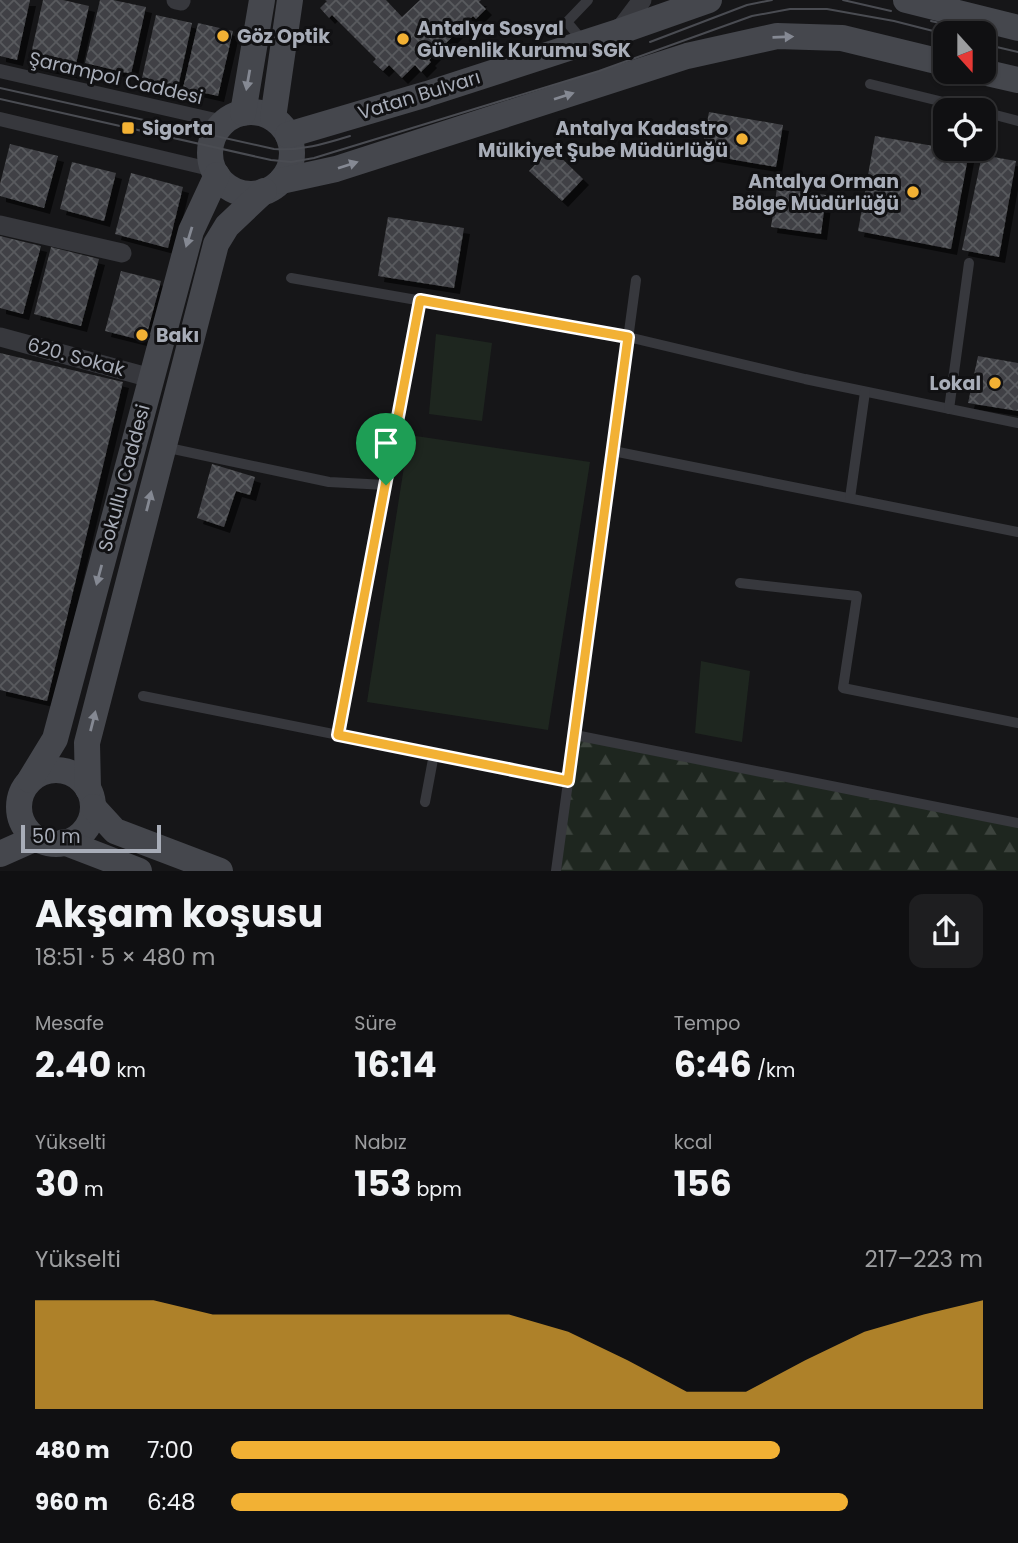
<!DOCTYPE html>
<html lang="tr">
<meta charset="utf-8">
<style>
:root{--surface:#101012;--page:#1e1e20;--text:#f1f3f6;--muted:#9c9d9f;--line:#303032;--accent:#f2b134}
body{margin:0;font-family:Poppins,sans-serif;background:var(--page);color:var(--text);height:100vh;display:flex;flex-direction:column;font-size:26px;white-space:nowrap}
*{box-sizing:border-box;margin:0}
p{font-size:23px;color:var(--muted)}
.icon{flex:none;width:38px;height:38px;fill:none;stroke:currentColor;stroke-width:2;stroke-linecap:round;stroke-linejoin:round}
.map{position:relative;height:871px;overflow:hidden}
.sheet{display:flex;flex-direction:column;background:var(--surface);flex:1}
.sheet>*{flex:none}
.needle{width:46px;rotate:159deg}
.buttons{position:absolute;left:933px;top:21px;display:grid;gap:14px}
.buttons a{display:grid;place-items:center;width:63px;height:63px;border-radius:14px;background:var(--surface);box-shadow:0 2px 5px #0004,0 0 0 2px var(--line);font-size:35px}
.scale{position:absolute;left:21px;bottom:18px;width:140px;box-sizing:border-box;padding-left:7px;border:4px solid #a8adb8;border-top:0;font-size:19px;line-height:24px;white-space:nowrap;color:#a8adb8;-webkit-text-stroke:5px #111113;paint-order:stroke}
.pin{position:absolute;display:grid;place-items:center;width:60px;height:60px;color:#fff;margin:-72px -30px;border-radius:50% 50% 50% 0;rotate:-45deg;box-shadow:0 0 7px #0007}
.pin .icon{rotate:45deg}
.round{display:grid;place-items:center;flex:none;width:74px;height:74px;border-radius:14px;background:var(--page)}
.summary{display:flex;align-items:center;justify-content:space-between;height:119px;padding:0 35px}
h1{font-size:38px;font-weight:700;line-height:52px}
.stats{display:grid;grid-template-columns:repeat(3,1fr);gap:10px;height:119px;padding:7px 35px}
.stats div{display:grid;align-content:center}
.stats b{font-size:35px;font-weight:700}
.stats small{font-size:19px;font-weight:400}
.stats p{font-size:19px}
.chart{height:196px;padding:14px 35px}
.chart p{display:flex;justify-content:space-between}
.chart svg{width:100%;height:126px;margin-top:7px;fill:var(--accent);opacity:.7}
ul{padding:0 35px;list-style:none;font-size:23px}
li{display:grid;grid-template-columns:112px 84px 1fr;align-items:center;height:52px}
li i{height:18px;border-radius:9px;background:var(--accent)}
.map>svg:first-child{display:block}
.forest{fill:url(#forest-firs)}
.pitch{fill:#1e261f}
.building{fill:url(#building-cross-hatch);filter:url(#shadow)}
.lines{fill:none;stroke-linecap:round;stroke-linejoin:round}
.service{stroke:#37383d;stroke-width:10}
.pedestrian{stroke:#37383d;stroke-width:14}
.minor{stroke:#37383d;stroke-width:19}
.secondary{stroke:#45474d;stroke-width:26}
.tram{stroke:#4a4c52;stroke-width:2}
.oneway{fill:#858993}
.route-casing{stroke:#fff;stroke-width:14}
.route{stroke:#f2b134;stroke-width:9}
.poi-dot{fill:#f2b134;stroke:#111113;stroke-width:2.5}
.labels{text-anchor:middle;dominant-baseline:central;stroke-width:6;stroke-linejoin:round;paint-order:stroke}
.poi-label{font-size:19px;font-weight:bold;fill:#a8adb8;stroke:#111113;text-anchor:start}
.street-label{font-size:19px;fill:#a8adb8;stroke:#111113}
</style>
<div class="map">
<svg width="1018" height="871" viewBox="0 0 1018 871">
<defs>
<pattern id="forest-firs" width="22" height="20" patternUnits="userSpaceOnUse" patternTransform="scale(1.75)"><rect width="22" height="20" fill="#1e261f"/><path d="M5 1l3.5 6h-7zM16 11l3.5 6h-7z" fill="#3c433d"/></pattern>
<pattern id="building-cross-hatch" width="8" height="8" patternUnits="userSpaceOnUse" patternTransform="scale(1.75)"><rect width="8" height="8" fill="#404145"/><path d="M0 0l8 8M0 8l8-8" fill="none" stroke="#595a5e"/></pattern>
<filter id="shadow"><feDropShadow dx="6" dy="6" stdDeviation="0" flood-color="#0009"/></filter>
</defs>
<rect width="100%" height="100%" fill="#161618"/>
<polygon class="forest" points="575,735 1018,823 1018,871 556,871"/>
<g class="pitch">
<polygon points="436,334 492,343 482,421 429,414"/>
<polygon points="409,435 590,462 548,730 367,702"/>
<polygon points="701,661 750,671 742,742 695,733"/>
</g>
<g class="building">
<polygon points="0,0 30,0 17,60 0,56"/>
<polygon points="43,0 63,0 89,6 74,73 29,63"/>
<polygon points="100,0 113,0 146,7 131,74 85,63"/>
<polygon points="325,0 386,0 402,17 420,0 481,0 479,2 486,9 476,19 473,16 429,60 431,62 421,72 415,65 402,78 389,65 383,71 373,62 376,59 332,15 329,18 320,8 327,1"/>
<polygon points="156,15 192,23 178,87 142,78"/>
<polygon points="198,23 233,31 218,96 183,88"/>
<polygon points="709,112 783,125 776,167 701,154"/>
<polygon points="875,136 969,152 951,249 858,231"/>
<polygon points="10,144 58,156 44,208 0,196 0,184"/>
<polygon points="551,148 583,179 562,201 529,171"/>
<polygon points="982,155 1016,161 999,257 962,250"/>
<polygon points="72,162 116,173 104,221 60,209"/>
<polygon points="131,173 183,187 168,248 115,234"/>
<polygon points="777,188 826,195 821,234 771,227"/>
<polygon points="388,217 464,228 454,288 378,276"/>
<polygon points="0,236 41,246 23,314 0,308"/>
<polygon points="51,247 99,259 81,326 34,314"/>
<polygon points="121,271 161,281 145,341 105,331"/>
<polygon points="0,353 123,382 47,701 0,690"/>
<polygon points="978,356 1018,363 1018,411 968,403"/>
<polygon points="212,464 255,477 250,495 236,491 224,527 197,518"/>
</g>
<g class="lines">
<g class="service">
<polyline points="582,40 567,22 588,0"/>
<polyline points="870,84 976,110"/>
<polyline points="984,112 1018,121"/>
<polyline points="291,278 628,337 805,379 1018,423"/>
<polyline points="949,409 969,263"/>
<polyline points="164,447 329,482 386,485"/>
<polyline points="613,451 1018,532"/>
<polyline points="850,498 865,392"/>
<polyline points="740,583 857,596 843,688 1018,723"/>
<polyline points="143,696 568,781"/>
<polyline points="338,735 420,300"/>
<polyline points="575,735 1018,823"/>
<polyline points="425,802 434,754"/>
<polyline points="556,871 636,280"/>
</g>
<g class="pedestrian">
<polyline points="0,71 224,122"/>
<polyline points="0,119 214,170"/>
</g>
<g class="minor">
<polyline points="176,0 181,1"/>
<polyline points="618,32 642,0"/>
<polyline points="0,225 122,253"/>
<polyline points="0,337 151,378"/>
</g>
<g class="secondary">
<polyline points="906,0 1018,28"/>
<polyline points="983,72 1018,80"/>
<circle cx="251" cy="153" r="41"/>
<polyline points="243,113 262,0"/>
<polyline points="273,118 290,0"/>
<polyline points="288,135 427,94 618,32 709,0"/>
<polyline points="281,181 336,169 687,56 777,36 842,38 945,63"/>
<circle cx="56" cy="807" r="37"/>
<polyline points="30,780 55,739 191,231 217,175"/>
<polyline points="88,789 87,743 216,244 227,226 264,191"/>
<polyline points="93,807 115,831 220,871"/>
<polyline points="64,842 139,871"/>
<polyline points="0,854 36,838"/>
</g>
<g class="tram">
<polyline points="843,0 891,11"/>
<polyline points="931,21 982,33"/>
<polyline points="650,42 747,5 772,0"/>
<polyline points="984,44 1018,52"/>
<path d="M0 88 274 149C301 151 324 144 350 136"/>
<polyline points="0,99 271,160 291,162 314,158 599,71 752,16 790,9 827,9 894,21 945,34"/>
</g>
</g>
<defs><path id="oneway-solid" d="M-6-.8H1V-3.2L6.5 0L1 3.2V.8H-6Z" transform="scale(1.75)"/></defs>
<g class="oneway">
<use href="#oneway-solid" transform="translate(783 37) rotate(-2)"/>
<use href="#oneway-solid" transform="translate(248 80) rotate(100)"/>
<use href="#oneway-solid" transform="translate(564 96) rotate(-18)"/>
<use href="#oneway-solid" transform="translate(348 165) rotate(-18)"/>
<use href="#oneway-solid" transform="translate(189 237) rotate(107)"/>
<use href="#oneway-solid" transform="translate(149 501) rotate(-76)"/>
<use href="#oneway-solid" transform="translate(99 575) rotate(105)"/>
<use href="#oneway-solid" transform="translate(93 721) rotate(-76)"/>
</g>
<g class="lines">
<g class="route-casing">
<polygon id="route" points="420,300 628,337 568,781 338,735"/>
</g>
<use href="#route" class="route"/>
</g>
<g class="poi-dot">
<circle cx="223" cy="36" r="7"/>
<circle cx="403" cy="39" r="7"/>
<rect x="121" y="121" width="14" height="14" rx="3.5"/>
<circle cx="742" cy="139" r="7"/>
<circle cx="913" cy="192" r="7"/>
<circle cx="142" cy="335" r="7"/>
<circle cx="995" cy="383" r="7"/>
</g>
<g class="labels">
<g class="poi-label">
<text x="417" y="28">Antalya Sosyal<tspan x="417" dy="22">Güvenlik Kurumu SGK</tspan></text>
<text x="237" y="36">Göz Optik</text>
<text x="142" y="128">Sigorta</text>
<text x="728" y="128" text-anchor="end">Antalya Kadastro<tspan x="728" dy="22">Mülkiyet Şube Müdürlüğü</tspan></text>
<text x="899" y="181" text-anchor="end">Antalya Orman<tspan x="899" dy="22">Bölge Müdürlüğü</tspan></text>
<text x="156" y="335">Bakı</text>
<text x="981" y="383" text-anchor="end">Lokal</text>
</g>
<g class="street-label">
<text transform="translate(116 78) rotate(13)">Şarampol Caddesi</text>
<text transform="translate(419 95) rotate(-17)">Vatan Bulvarı</text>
<text transform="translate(76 357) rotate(15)">620. Sokak</text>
<text transform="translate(124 478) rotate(-75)">Sokullu Caddesi</text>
</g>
</g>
</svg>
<div class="buttons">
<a><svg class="needle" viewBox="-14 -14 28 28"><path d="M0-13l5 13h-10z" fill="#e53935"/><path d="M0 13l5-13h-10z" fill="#9c9d9f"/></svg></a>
<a><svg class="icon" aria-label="locate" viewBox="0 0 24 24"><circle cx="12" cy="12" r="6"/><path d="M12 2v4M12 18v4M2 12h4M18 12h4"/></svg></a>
</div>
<div class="scale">50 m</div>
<div class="pin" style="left:386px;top:485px;background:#1e9e55"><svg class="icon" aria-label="arrive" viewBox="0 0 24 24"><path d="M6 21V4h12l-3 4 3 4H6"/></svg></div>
</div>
<section class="sheet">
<div class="summary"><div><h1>Akşam koşusu</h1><p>18:51 · 5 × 480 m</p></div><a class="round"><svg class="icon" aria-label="share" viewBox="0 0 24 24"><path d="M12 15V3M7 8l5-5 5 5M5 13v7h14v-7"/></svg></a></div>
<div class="stats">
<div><p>Mesafe</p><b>2.40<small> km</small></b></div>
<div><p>Süre</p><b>16:14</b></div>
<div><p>Tempo</p><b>6:46<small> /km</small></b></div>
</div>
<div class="stats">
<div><p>Yükselti</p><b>30<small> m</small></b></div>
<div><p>Nabız</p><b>153<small> bpm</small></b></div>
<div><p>kcal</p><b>156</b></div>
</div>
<div class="chart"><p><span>Yükselti</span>217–223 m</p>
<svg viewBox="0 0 160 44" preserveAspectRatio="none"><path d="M0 44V6L10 6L20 6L30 11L40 11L50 11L60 11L70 11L80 11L90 17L100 27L110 38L120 38L130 27L140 17L150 11L160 6V44z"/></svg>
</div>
<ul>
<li><b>480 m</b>7:00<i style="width:73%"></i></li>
<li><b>960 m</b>6:48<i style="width:82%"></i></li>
</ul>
</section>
